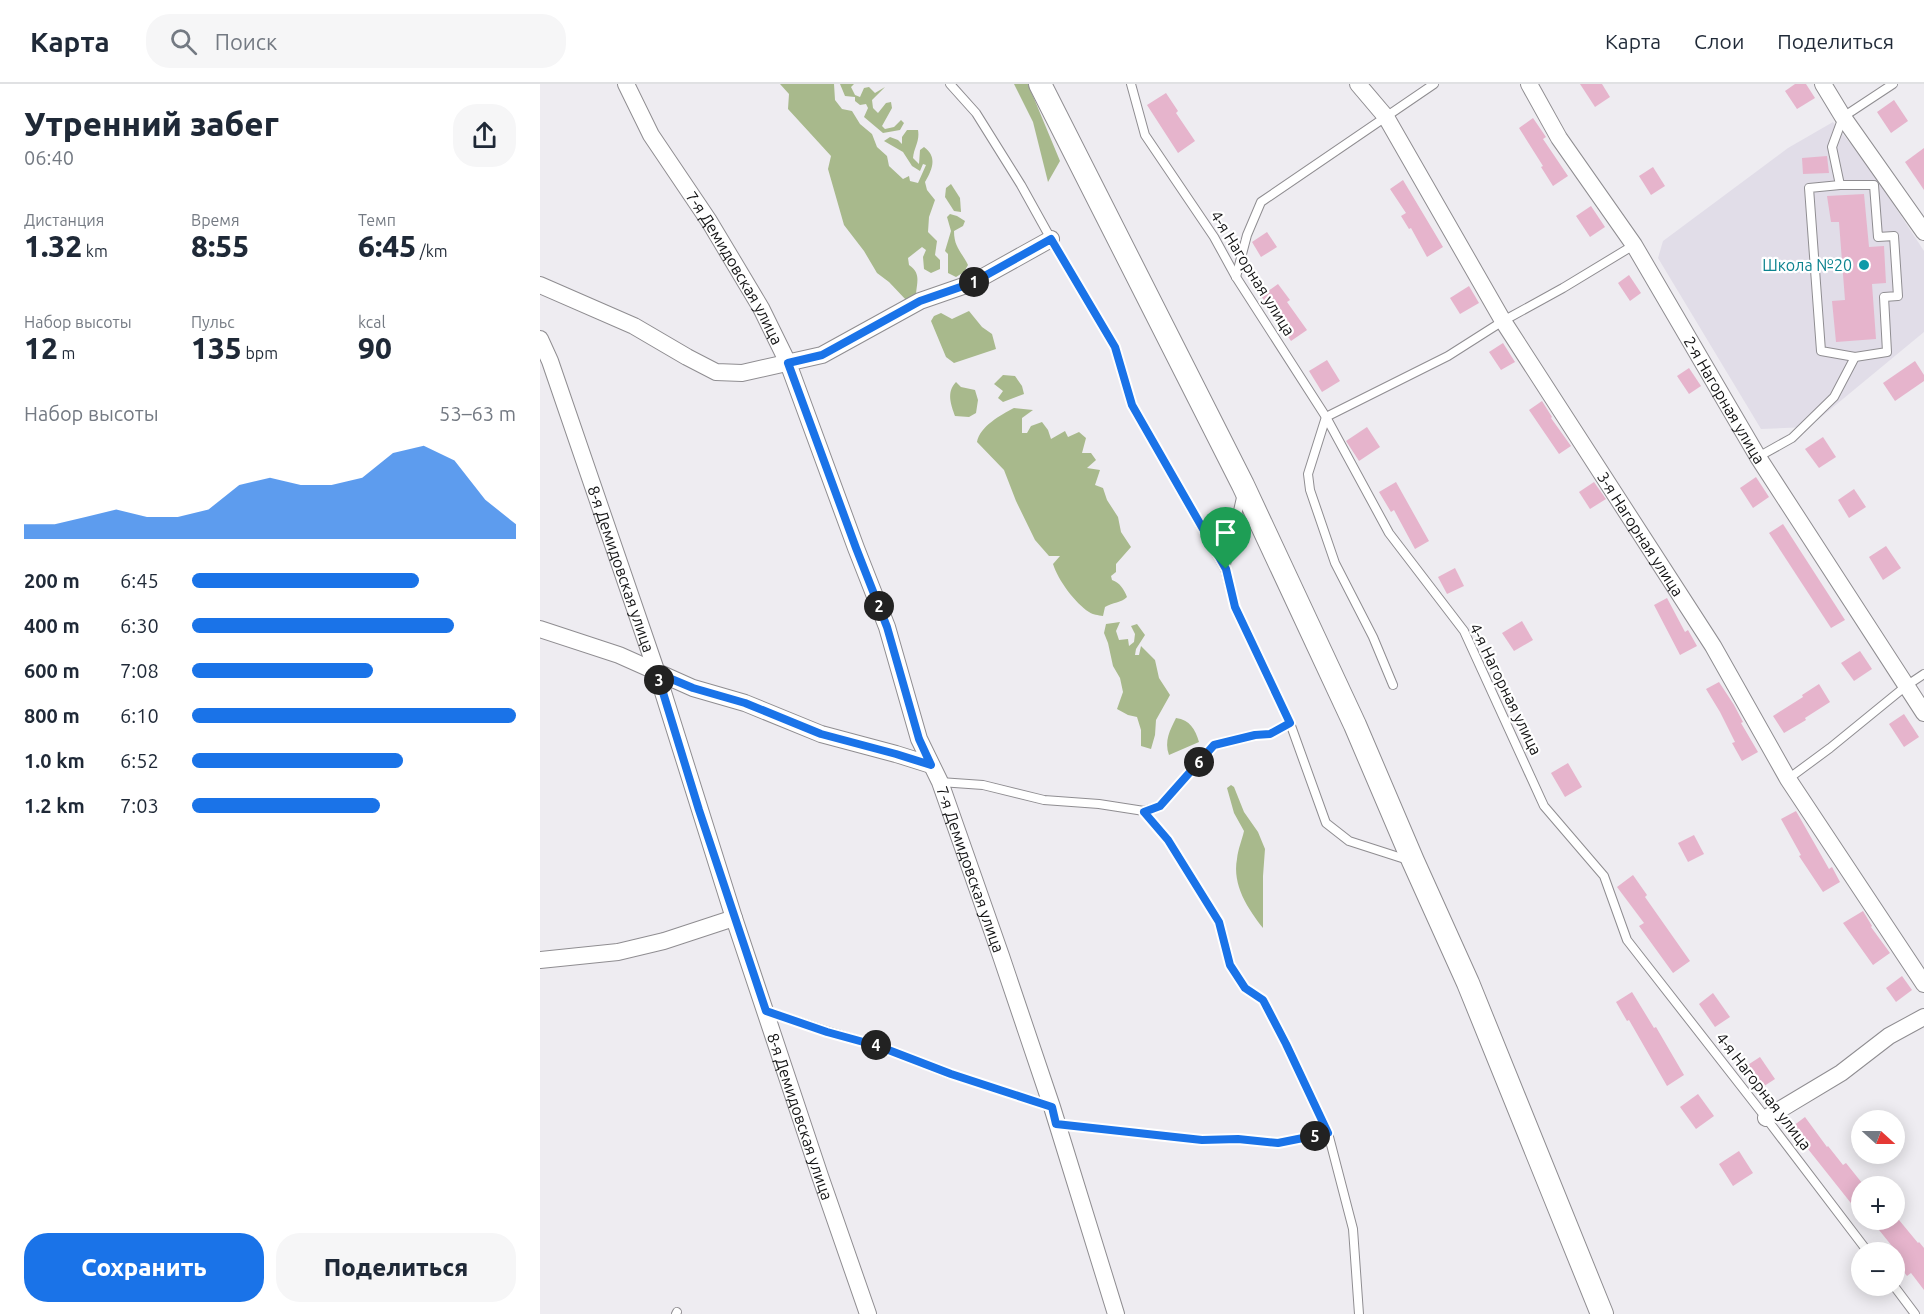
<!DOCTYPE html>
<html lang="ru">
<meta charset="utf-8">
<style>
:root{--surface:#fff;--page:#f6f6f7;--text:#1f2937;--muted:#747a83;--line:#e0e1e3;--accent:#1a73e8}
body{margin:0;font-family:Ubuntu,sans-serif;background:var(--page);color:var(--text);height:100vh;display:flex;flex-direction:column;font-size:22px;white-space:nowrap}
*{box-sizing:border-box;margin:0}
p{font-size:20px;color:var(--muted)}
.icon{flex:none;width:33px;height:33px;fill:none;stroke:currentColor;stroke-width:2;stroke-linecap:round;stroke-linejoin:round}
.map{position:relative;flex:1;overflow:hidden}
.drawer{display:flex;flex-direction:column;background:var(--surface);width:540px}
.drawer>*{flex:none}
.needle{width:39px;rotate:111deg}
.controls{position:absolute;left:1311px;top:1026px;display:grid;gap:12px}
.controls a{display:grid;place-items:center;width:54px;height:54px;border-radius:50%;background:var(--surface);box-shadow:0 3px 15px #0003;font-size:30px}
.pin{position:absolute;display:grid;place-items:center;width:51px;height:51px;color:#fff;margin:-62px -26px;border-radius:50% 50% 50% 0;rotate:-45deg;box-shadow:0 0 6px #0007}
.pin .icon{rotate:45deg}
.km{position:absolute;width:30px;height:30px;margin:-15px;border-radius:50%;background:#222;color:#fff;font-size:16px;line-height:30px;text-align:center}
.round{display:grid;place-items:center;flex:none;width:63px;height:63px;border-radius:24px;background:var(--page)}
.summary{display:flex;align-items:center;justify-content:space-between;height:102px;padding:0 24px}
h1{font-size:33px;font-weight:800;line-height:45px}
.stats{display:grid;grid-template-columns:repeat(3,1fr);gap:9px;height:102px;padding:6px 24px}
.stats div{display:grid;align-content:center}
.stats b{font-size:30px;font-weight:800}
.stats small{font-size:16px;font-weight:400}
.stats p{font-size:16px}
.chart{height:168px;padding:12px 24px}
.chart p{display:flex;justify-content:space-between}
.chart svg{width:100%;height:108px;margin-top:6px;fill:var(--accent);opacity:.7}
.cta{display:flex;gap:12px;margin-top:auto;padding:12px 24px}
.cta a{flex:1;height:69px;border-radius:24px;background:var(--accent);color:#fff;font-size:24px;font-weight:800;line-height:69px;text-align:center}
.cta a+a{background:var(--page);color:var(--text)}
ul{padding:0 24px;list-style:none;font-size:20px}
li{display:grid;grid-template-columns:96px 72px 1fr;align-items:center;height:45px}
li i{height:15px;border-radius:8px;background:var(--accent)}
header{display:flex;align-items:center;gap:36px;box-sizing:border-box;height:84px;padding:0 30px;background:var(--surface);border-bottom:2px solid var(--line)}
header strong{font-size:28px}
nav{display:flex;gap:33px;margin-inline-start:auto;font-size:21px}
.search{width:420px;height:54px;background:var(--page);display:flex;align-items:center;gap:15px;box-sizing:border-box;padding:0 21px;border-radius:24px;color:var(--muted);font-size:22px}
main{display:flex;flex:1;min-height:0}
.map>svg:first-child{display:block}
.built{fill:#e1dde8}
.forest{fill:#a8b98c}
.building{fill:#e6b4cc}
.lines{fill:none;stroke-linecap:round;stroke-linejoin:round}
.service-casing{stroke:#8f8d91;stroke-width:10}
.minor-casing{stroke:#8f8d91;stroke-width:18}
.secondary-casing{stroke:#8f8d91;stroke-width:24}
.service{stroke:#fff;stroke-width:8}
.minor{stroke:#fff;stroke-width:16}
.secondary{stroke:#fff;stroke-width:22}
.route-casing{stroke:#fff;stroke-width:12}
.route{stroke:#1a73e8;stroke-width:8}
.culture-dot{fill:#0f9aa8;stroke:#fff;stroke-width:2}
.labels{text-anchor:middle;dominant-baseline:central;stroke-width:4.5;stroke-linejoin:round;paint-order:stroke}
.culture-label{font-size:16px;fill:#0d838f;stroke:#fff;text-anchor:end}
.street-label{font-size:16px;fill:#141415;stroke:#fff}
</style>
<header>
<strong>Карта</strong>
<div class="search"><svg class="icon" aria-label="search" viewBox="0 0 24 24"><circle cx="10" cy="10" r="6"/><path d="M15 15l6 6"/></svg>Поиск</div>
<nav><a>Карта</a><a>Слои</a><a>Поделиться</a></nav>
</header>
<main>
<section class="drawer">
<div class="summary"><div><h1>Утренний забег</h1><p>06:40</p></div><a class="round"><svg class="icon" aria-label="share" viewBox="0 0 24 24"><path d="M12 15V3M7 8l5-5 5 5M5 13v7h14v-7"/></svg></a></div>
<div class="stats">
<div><p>Дистанция</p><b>1.32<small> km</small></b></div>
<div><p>Время</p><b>8:55</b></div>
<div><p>Темп</p><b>6:45<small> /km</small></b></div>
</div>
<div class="stats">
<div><p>Набор высоты</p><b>12<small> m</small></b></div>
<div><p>Пульс</p><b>135<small> bpm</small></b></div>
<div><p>kcal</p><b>90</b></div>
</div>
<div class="chart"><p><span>Набор высоты</span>53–63 m</p>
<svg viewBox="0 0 160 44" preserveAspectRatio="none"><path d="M0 44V38L10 38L20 35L30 32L40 35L50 35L60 32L70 22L80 19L90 22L100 22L110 19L120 9L130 6L140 12L150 28L160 38V44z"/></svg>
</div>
<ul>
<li><b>200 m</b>6:45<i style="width:70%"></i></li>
<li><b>400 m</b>6:30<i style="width:81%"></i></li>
<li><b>600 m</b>7:08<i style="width:56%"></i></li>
<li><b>800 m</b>6:10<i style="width:100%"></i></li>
<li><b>1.0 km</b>6:52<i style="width:65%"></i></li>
<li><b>1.2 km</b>7:03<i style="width:58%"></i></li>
</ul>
<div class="cta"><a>Сохранить</a><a>Поделиться</a></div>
</section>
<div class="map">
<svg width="1384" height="1230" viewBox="0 0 1384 1230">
<rect width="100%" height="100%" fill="#eeecf1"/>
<polygon class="built" points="1293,38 1327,80 1384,167 1384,248 1269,343 1221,345 1118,174 1123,157 1248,64"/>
<g class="forest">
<path d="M240 0H294L295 16 302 25 312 27 320 40 332 50 337 63 347 72 349 82 363 95 369 92 370 97 378 99 386 81 383 80 380 87 372 82 363 68 344 57 350 53 358 56 362 60V53L367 46H378C380 57 374 63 373 74L379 80 380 66 384 63C398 73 392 86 385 98L387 106 395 116 389 133 388 148 397 157 395 171 400 176V185L391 189 384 185 383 173 386 166 382 163 368 174 369 181C381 189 377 198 376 210L367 217 349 198 337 189 324 167 304 141 288 85 291 72 248 25 249 10Z"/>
<polygon points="300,0 314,0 311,3 315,11 320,13 324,4 329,3 335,9 345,3 332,16 333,24 338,29 346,19 351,18 352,24 342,42 345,45 354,43 361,36 364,39 360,46 343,49 324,33 328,24 326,20 320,21 315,17 315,13 305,12"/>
<polygon points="474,0 488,0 520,77 508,98 493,38"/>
<polygon points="411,100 420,114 421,128 414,127 405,113 406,104"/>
<path d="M410 130 417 132 425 137 423 142 414 147C414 163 421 167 428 181L424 188 416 193 408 189V170L405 167 411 147 407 133Z"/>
<polygon points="429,227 442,243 452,250 456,265 414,279 406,273 391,237 394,232 401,229 412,235"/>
<polygon points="463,291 475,292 482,302 484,310 463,318 458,314 463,307 454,300"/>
<path d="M416 298 421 303 435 306 438 316 436 329 429 333 415 332C411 321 406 308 416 298Z"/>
<path d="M474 324 493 326 482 334V349H487L491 342 502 338 508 346 511 355 525 347 528 353 539 348 546 354 542 369H551L556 376 547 384 560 386 555 401 563 404 567 416 578 433 581 448 591 463 576 480V488L571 492 572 496C580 499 584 505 587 513 581 519 573 518 565 523L563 532C558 531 553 531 549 528 535 519 518 496 513 480L520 472H509L495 456 476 417 464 386 437 358C440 342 461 331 474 324Z"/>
<polygon points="580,538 576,547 579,556 588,555 589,562 594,558 595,550 591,542 597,540 605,551 596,565 595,571 599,571 601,562 615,576 619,594 630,611 616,636 615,651 611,665 601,662 601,646 597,633 588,631 577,625 583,608 580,594 573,582 568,559 564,549 566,540"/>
<path d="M636 634C650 636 655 645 659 658L629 671C624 657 630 646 636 634Z"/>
<path d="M691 701 694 703 704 728 718 748 725 765 723 792V844C708 825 692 801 697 775 698 765 702 756 704 747L694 729 687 704Z"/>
</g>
<g class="building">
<polygon points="1040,0 1062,0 1070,13 1055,23"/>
<polygon points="1255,0 1266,0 1275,14 1257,25 1245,7"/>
<polygon points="626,9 638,27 636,29 655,57 638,69 607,21"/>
<polygon points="1354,16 1368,37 1351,49 1337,28"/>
<polygon points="993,34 1006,53 1003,55 1028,92 1013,102 1001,83 1003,82 979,44"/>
<polygon points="1384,64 1384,106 1365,78"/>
<polygon points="1287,72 1289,89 1263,90 1262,74"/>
<polygon points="1113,83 1125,102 1111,111 1099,92"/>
<polygon points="863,96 903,163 887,173 871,144 869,145 861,132 866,129 850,105"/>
<polygon points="1324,110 1329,163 1344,162 1346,199 1332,200 1336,255 1296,258 1292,217 1305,216 1299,138 1291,138 1287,112"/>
<polygon points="1051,122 1065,143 1050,153 1036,132"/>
<polygon points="727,148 737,163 721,173 712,158"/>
<polygon points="1089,191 1101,209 1090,217 1078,199"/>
<polygon points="738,200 750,216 747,218 767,246 751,257 738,238 740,237 721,212"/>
<polygon points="929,202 939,219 920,230 910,214"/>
<polygon points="963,259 975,278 961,286 949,268"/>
<polygon points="787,276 800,297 782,308 769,287"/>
<polygon points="1375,277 1384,291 1384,297 1355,317 1343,299"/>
<polygon points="1149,284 1161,302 1149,310 1137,292"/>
<polygon points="1002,317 1012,333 1011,334 1031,362 1019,370 989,326"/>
<polygon points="827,343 840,363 819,377 806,357"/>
<polygon points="1283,353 1296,373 1279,384 1265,365"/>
<polygon points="1216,393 1229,413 1213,424 1200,404"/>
<polygon points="856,398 889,457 875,465 854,426 851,428 839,408"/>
<polygon points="1054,398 1066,415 1050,425 1039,408"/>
<polygon points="1314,405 1326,423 1309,434 1298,416"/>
<polygon points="1243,440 1305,536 1291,544 1229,449"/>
<polygon points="1346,462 1361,484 1343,496 1329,473"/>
<polygon points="915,484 924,502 907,510 898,493"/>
<polygon points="1127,514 1145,548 1148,546 1157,562 1140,571 1114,521"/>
<polygon points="982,537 993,556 974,567 962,549"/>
<polygon points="1320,567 1332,585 1314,597 1301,579"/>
<polygon points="1179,598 1194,621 1203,638 1201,639 1218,668 1202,677 1192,659 1195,658 1180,628 1166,605"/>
<polygon points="1279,600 1290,618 1265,634 1266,636 1244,649 1233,632 1263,613 1262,611"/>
<polygon points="1364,630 1379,653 1364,663 1349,640"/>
<polygon points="1028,679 1042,703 1025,713 1011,689"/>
<polygon points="1256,727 1289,785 1292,783 1300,798 1283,808 1259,772 1261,771 1241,735"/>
<polygon points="1154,751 1164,770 1148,778 1138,759"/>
<polygon points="1093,791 1107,811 1105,813 1150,877 1133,889 1099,842 1104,839 1077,803"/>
<polygon points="1323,827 1332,842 1331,843 1350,869 1333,881 1303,839"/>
<polygon points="1362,892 1372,906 1356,918 1346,904"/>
<polygon points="1092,908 1114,944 1116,943 1144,991 1127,1002 1089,936 1087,937 1076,918"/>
<polygon points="1173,909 1190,933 1175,943 1159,920"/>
<polygon points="1220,973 1235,995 1218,1006 1203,984"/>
<polygon points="1158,1010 1174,1032 1156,1045 1140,1023"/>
<polygon points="1265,1033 1287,1063 1288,1062 1303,1081 1306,1079 1322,1099 1322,1133 1264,1060 1262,1062 1249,1045"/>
<polygon points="1199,1067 1213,1089 1193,1102 1179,1080"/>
<polygon points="1331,1136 1359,1136 1378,1159 1379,1158 1384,1164 1384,1206 1371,1189 1367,1192 1355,1176 1360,1172"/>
</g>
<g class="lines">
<g class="service-casing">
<g id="service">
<polyline points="410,0 436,29 481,101 511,155 575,263 592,321 685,485"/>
<polyline points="591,0 605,51 674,153 696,193 786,333 849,449 924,547 1004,722 1064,792 1087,856 1226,1034 1328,1168"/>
<polyline points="1300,101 1269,104 1281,267 1315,273"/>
<polyline points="696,193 707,151 721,118 894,0"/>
<polyline points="1218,373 1252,354 1294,313 1315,273 1347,268 1344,213 1358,212 1354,152 1338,153 1334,101 1300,101 1292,63 1303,33 1353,0"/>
<polyline points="853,601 833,553 795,479 770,406 768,390 786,333 908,272 963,237 1023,204 1094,161"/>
<polyline points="750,639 786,739 809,757 868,776"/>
<polyline points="1248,695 1290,664 1366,602 1384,590"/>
<polyline points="400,698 443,701 504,716 559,720 604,727 620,722 674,661 715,651 730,650 750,639 695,523 685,485 702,409"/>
<polyline points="604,727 629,757 679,838 690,881 705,904 723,916 746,959 788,1049 813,1145 819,1230"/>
<polyline points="226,927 287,947 338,962 410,990 512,1023"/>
<polyline points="517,1040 662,1056 698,1055 738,1059 788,1049"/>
<polyline points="1354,1202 1375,1230"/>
<polyline points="136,1230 137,1228"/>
</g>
</g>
<g class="minor-casing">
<g id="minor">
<path id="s1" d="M86 0 111 51 169 137 221 224 248 279 316 464 347 543 379 655 400 698 461 872 512 1023 576 1230"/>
<path id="s2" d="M818 0 846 33 963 237 1173 562 1248 695 1384 900"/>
<path id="s3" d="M989 0 1019 54 1094 161 1218 373 1384 629"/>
<polyline points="1283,0 1303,33 1384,148"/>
<polyline points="0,201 94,242 147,273 176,288 202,289 282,271 380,217 432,199 511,155"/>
<path id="s4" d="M0 255 10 277 117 589 194 834 280 1092 328 1230"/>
<polyline points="0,545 79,571 153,604 205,619 281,650 356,670 391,681"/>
<polyline points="0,876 78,868 124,857 194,834"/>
<polyline points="1226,1034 1301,989 1349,952 1384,933"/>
</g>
</g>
<g class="secondary-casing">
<polyline id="secondary" points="500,0 703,401 815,641 873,777 928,899 1062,1230"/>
</g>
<use href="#service" class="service"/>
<use href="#minor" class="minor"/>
<use href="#secondary" class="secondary"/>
</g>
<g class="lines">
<g class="route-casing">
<polygon id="route" points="511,155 575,263 592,321 686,485 695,523 750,639 730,650 715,651 674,661 620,722 604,728 628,756 679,838 690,881 705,904 723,916 746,960 788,1049 738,1059 698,1055 662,1056 516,1040 512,1023 411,990 338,962 287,948 226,927 159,726 117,589 153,604 205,619 281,650 356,670 391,681 379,655 347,543 316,464 248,279 282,271 380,217 432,199"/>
</g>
<use href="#route" class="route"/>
</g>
<circle class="culture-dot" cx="1324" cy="181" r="6"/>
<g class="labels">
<g class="culture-label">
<text x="1312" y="181">Школа №20</text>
</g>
<g class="street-label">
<text stroke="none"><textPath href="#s1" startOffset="214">7-я Демидовская улица</textPath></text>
<text transform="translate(713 189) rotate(58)">4-я Нагорная улица</text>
<text stroke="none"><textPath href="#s3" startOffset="372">2-я Нагорная улица</textPath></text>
<text stroke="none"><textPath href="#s2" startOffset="532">3-я Нагорная улица</textPath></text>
<text stroke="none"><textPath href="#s4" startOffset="244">8-я Демидовская улица</textPath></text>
<text transform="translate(966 605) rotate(64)">4-я Нагорная улица</text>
<text stroke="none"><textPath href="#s1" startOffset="862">7-я Демидовская улица</textPath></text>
<text transform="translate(1224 1007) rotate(52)">4-я Нагорная улица</text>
<text stroke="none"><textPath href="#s4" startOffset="820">8-я Демидовская улица</textPath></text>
</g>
</g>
</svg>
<div class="controls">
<a><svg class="needle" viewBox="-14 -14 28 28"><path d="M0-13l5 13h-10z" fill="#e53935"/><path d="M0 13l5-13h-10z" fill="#747a83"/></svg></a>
<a>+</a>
<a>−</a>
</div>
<div class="pin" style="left:686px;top:485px;background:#1e9e55"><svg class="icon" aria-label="arrive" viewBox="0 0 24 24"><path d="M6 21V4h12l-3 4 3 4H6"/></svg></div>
<b class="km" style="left:434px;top:198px">1</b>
<b class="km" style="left:339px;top:522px">2</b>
<b class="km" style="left:119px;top:596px">3</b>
<b class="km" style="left:336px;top:961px">4</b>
<b class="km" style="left:775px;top:1052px">5</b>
<b class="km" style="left:659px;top:678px">6</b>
</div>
</main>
